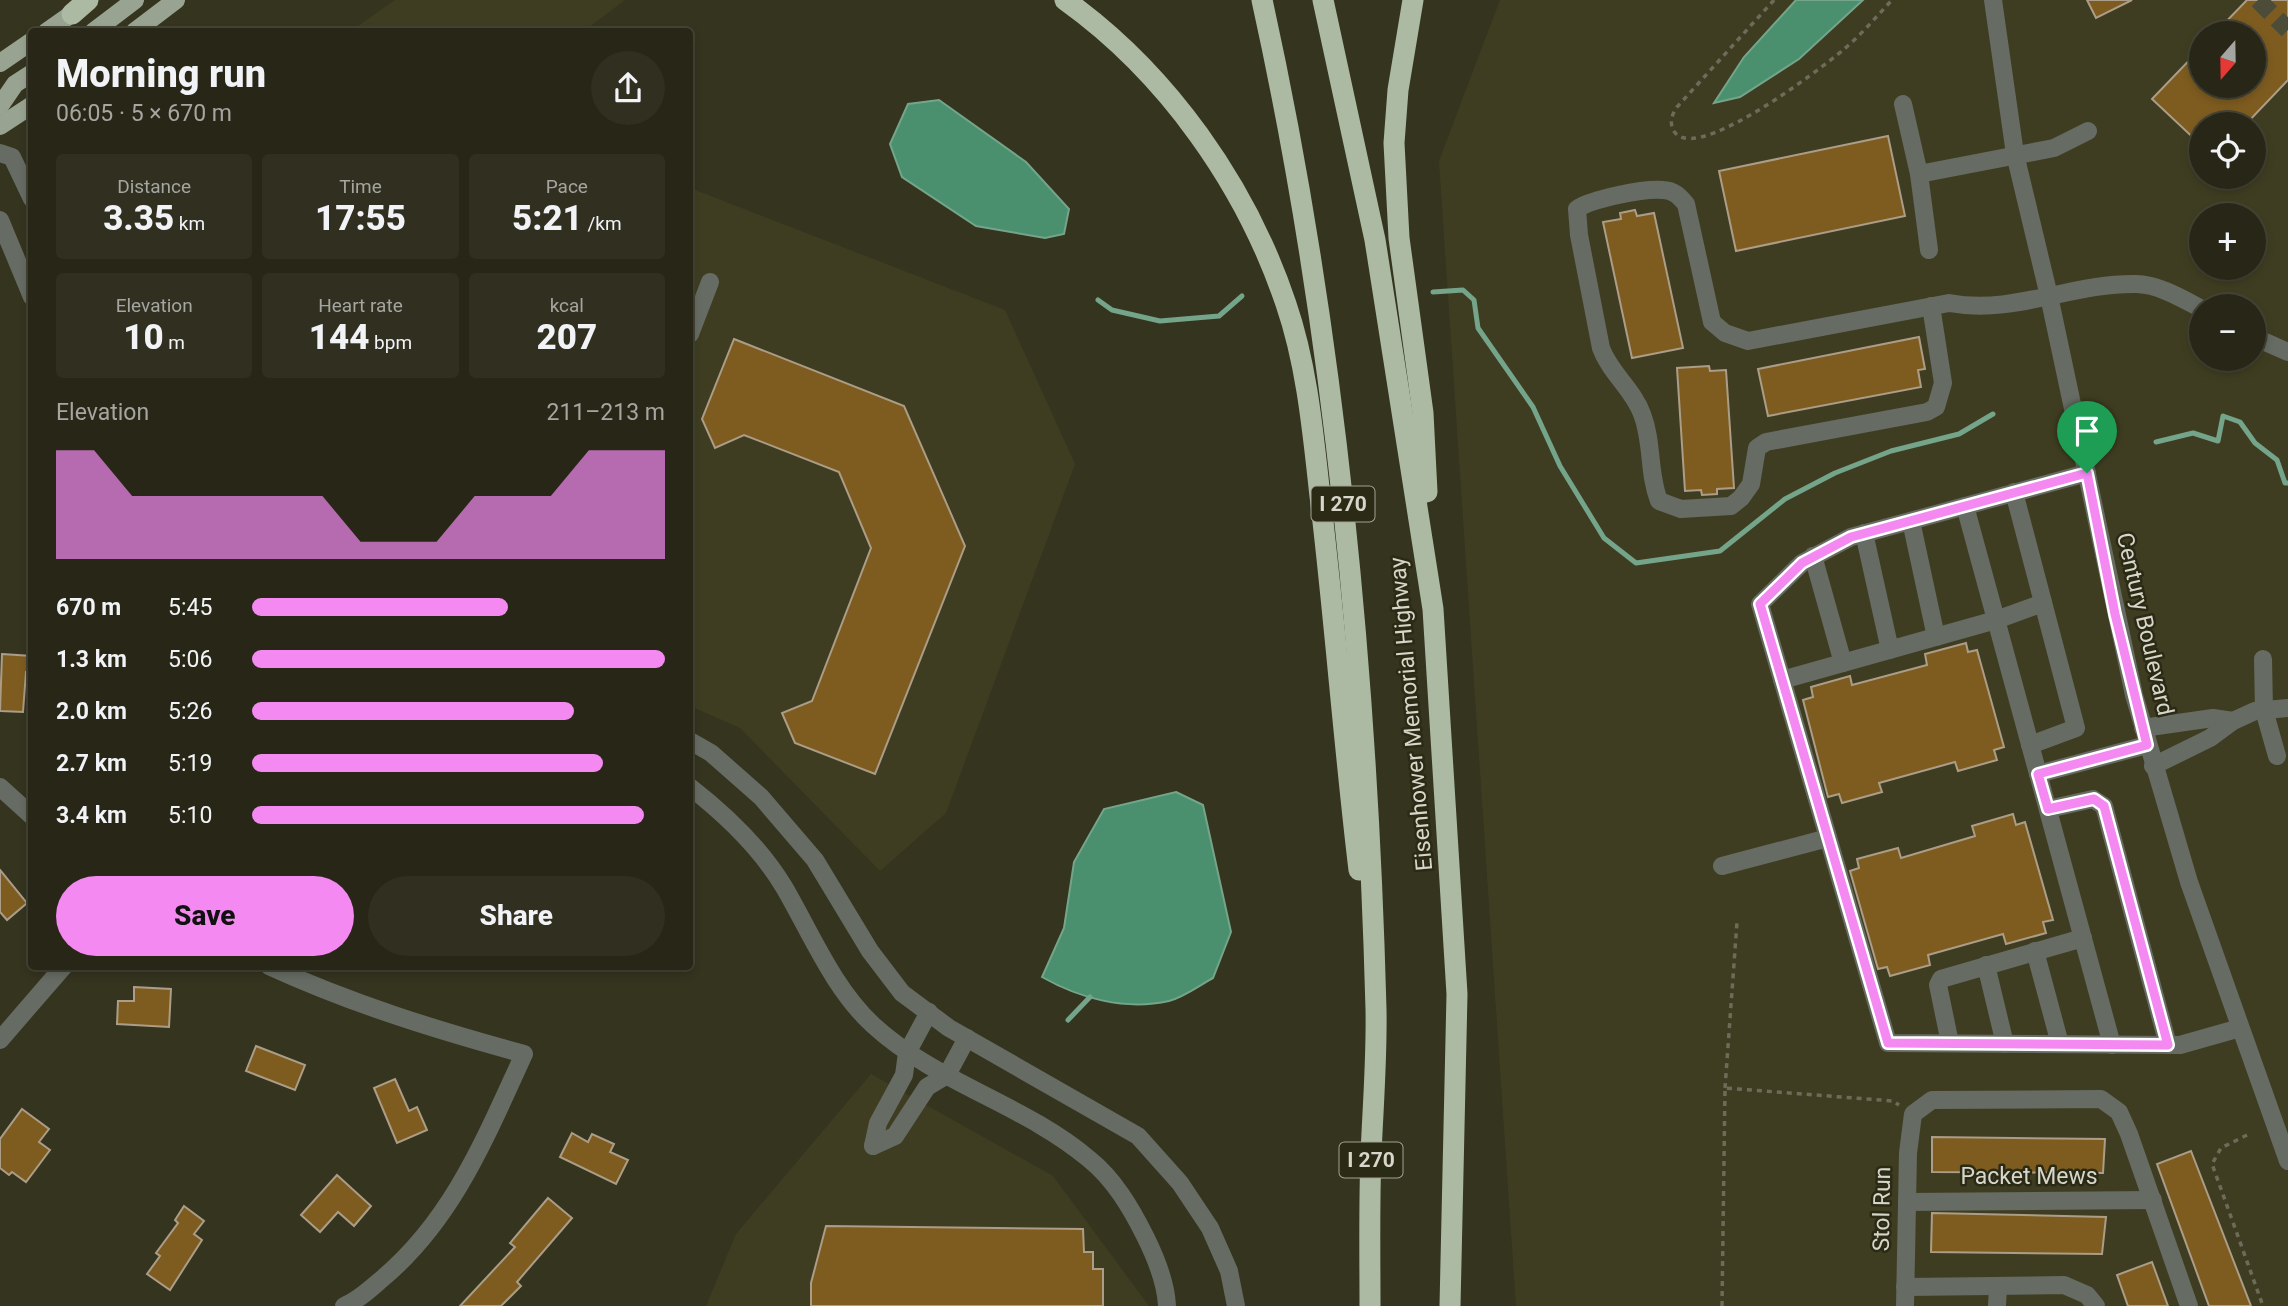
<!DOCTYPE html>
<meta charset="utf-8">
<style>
:root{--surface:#282717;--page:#302f20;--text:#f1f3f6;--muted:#a5a5a1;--line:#444436;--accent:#f389f1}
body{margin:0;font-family:Roboto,sans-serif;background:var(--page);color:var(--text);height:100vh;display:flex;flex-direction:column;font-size:26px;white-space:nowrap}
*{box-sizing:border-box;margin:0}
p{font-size:23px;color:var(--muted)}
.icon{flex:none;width:38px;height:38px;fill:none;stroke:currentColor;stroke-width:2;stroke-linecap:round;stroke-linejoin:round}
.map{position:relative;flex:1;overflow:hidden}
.panel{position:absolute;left:28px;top:28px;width:665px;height:942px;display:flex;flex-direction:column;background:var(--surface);border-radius:7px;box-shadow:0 4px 10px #0003,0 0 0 2px var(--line)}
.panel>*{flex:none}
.needle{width:46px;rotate:200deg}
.controls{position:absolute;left:2189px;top:21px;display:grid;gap:14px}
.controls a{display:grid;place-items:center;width:77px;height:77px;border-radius:50%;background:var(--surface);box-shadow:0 4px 10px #0003,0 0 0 2px var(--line);font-size:35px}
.pin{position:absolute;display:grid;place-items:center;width:60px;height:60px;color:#fff;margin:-72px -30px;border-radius:50% 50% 50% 0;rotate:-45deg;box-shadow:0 0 7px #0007}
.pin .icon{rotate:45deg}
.round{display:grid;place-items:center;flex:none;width:74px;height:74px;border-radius:37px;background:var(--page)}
.head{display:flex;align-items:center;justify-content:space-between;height:119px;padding:0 28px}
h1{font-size:38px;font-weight:800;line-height:52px}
.figures{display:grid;grid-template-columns:repeat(3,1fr);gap:10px;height:119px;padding:7px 28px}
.figures div{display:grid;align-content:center;border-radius:7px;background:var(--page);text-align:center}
.figures b{font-size:35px;font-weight:800}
.figures small{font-size:19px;font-weight:400}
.figures p{font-size:19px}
.chart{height:196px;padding:14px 28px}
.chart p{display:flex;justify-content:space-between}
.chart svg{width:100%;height:126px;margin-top:7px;fill:var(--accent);opacity:.7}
.primary-button{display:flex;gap:14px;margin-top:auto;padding:14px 28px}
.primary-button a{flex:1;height:80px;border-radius:42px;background:var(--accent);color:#111;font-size:28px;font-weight:800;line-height:80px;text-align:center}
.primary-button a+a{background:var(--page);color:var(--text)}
ul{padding:0 28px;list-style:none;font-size:23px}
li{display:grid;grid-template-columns:112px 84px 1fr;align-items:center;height:52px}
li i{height:18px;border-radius:9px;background:var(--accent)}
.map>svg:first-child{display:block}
.built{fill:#3f3d21;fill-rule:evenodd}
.water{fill:#4a906e;stroke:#74a58a;stroke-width:2}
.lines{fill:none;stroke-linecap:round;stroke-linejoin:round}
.stream{stroke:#74a58a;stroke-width:5}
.building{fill:#7e5c20;stroke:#ab9d87;stroke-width:2}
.minor-tunnel{stroke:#4d4c39;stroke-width:18;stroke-dasharray:18 9;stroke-linecap:butt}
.path{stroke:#6d6c5a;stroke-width:3.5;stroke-dasharray:5 5;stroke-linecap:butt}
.minor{stroke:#666c63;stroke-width:18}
.major{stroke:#98a491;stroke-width:18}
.highway{stroke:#acbaa3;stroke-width:21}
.route-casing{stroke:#fff;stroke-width:14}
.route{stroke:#f389f1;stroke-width:9}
.labels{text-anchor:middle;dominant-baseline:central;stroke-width:5;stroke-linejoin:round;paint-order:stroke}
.shield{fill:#2b2a15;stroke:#a3a294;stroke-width:2}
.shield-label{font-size:21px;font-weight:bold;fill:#d7d6ca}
.street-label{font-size:23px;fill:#d7d6ca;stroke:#2b2a15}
</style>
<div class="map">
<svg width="2288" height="1306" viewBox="0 0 2288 1306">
<rect width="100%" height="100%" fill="#35341f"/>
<g class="built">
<polygon points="395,0 625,0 584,31 351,31"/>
<path d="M1500 0H2288V1306H1516L1439 161ZM2202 33H2254V86H2202ZM2202 124H2254V177H2202ZM2202 215H2254V268H2202ZM2202 306H2254V359H2202Z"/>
<polygon points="690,188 1005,310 1075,464 946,813 880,871 740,728 690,706"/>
<polygon points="871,1074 1053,1176 1149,1306 706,1306 736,1234"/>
</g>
<g class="water">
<polygon points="1796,0 1863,0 1799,59 1740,97 1714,103 1744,57"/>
<polygon points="939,100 1026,162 1069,209 1064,234 1045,238 976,226 902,177 890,144 908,104"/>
<path d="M1176 792 1203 805 1231 932 1213 978C1200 985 1184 997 1169 1001 1125 1011 1079 998 1042 977L1064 928 1074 862 1104 809Z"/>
</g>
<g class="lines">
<g class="stream">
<polyline points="1433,292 1463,290 1474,300 1478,328 1533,407 1560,466 1604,538 1636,563 1720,551 1785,499 1835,473 1891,451 1959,434 1993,414"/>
<polyline points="1098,300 1112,310 1160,321 1219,316 1242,296"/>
<polyline points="2156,442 2193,433 2218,441 2223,416 2240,422 2255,443 2277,460 2285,483 2288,483"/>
<polyline points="1068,1020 1090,997"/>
</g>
</g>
<g class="building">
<polygon points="2087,0 2132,0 2096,18"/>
<polygon points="2247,0 2288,0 2288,80 2246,124 2202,124 2202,146 2152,99 2202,47 2202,86 2254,86 2254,33 2215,33"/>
<polygon points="1888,136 1905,216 1736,251 1719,171"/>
<polygon points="1635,210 1637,216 1654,213 1683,348 1632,358 1603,222 1621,219 1620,213"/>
<polygon points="1919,337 1925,369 1918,370 1921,387 1768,416 1758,369"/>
<polygon points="734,339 904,406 965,546 875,774 795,743 782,713 812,701 871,548 839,472 744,435 715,448 702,419"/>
<polygon points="1709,366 1710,371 1726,370 1734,488 1717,489 1717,494 1702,495 1701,490 1685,491 1677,368"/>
<polygon points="1966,643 1968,652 1977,650 2004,747 1994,750 1997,760 1958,771 1955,762 1879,783 1882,792 1842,803 1839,794 1828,797 1803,700 1813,697 1811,687 1850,676 1852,685 1927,665 1925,654"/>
<polygon points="2,654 32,656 32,672 26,672 23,712 0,711"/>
<polygon points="2013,814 2016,825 2025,822 2053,920 2043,922 2046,933 2006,944 2003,934 1928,955 1930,965 1890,976 1887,967 1878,969 1850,871 1859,868 1857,859 1898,848 1901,858 1975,836 1972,826"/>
<polygon points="0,870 27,903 7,920 0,912"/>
<polygon points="134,987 171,989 169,1027 117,1024 118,1001 134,1001"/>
<polygon points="256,1046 305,1065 295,1090 246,1071"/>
<polygon points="395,1079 409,1111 417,1107 427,1130 397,1143 374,1088"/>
<polygon points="22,1109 49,1129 39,1142 50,1150 26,1182 12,1172 9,1175 0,1168 0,1139"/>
<polygon points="572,1133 588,1142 592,1134 614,1144 610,1152 628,1160 616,1184 560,1157"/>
<polygon points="1932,1137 2105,1139 2103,1173 1932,1172"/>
<polygon points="2191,1151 2251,1306 2209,1306 2157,1164"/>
<polygon points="337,1175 371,1206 354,1226 338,1212 320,1232 301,1215"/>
<polygon points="548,1198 572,1218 517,1282 521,1286 501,1306 460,1306 515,1247 510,1243"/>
<polygon points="184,1206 204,1221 194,1234 202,1240 170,1290 147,1274 160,1256 156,1253 178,1223 175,1220"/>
<polygon points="1932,1213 2106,1217 2102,1254 1931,1252"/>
<polygon points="826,1226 1083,1229 1084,1252 1093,1252 1093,1269 1103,1269 1103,1306 811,1306 811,1283"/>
<polygon points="2152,1262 2168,1306 2128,1306 2117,1275"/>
</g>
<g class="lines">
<polyline class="minor-tunnel" points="2258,0 2288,30"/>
<g class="path">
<path d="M1774 0 1677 107C1673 113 1670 119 1672 127 1686 173 1823 67 1843 50 1861 35 1876 17 1892 0"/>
<polyline points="1725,1088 1737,922"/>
<polyline points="2247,1135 2221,1148 2212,1164 2263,1306"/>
<polyline points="1722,1306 1725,1088 1893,1101 1899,1105"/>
</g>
<g class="minor">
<polyline points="1993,0 2015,154 2049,296 2134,695 2189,882 2288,1161"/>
<polyline points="1903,104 1919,174 1929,250"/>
<polyline points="0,153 12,157 32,199"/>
<polyline points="1919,174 2054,148 2088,131"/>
<polyline points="0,220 32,297"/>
<path d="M1931 306 1943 383 1936 407 1927 412 1766 442 1757 448 1751 484 1741 498 1731 506 1681 509 1659 501C1648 473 1653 442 1642 414 1633 389 1610 373 1601 348L1579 235 1577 209C1591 199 1645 188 1663 190 1674 190 1680 197 1686 204L1712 322 1725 333 1748 341 1949 303C2014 315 2071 283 2136 284 2158 284 2183 299 2202 309"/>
<polyline points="690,334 710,282"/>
<polyline points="2254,337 2288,352"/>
<polyline points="2087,473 1851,537 1802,563 1760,604 1888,1043 2180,1045 2240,1028"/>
<polyline points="2014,492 2076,728 2030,745"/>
<polyline points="1965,506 2112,1045"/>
<polyline points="1911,521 1936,637"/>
<polyline points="1864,533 1890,650"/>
<polyline points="1813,556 1843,663"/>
<polyline points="2263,659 2264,710 2277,756"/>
<polyline points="1782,680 1996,620 2043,603"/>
<polyline points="2143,728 2213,718 2233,721"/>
<polyline points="690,741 711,753 761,797 815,860 870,951 902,993 949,1028 1138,1136 1180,1183 1210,1228 1229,1271 1236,1306"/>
<polyline points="2153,766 2210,738 2233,721 2255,711 2288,708"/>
<polyline points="2038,774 2147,745"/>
<polyline points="0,787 32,816"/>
<path d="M690 787C726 815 760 847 784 887 811 933 833 988 873 1025 936 1083 1024 1104 1089 1159 1114 1179 1131 1208 1145 1236 1155 1256 1166 1283 1167 1306"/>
<polyline points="2048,809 2093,799 2104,806 2168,1045"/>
<polyline points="1722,866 1828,838"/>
<polyline points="2035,951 2060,1044"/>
<polyline points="1986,965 2005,1044"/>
<path d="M269 966C352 1004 436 1030 524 1054 486 1136 454 1218 383 1278 371 1288 359 1300 344 1306"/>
<polyline points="0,1040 64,966"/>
<polyline points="1950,1043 1938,985 1941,979 2083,938"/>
<polyline points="873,1146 895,1136 927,1087 947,1075 967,1038"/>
<polyline points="873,1146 878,1123 904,1075 907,1053 929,1012"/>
<polyline points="1907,1202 2153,1200"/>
<polyline points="1905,1287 2064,1285 2087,1295 2096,1306"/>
<polyline points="1905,1306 1908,1153 1913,1114 1932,1100 2101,1099 2119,1112 2129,1134 2189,1306"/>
<polyline points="1997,1306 1998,1286"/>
</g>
<g class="major">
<polyline points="46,32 83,6"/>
<polyline points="93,32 135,0"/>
<polyline points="134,32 176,0"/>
<polyline points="0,63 32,41"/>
<polyline points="0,106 15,84 32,73"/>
<polyline points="0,126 32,105"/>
</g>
<g class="highway">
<path d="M1065 0C1167 73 1246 185 1286 304 1307 365 1313 433 1320 496 1335 621 1344 746 1359 870"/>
<path d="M1262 0C1335 331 1367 670 1376 1009 1377 1057 1373 1106 1371 1154 1369 1205 1370 1255 1370 1306"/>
<polyline points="1323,0 1375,240 1433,609 1457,994 1450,1306"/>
<polyline points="1413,0 1398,90 1394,143 1399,238 1423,413 1427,492"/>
<polyline points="72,14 88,0"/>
</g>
</g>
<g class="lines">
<g class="route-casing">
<polygon id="route" points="2087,473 2115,614 2147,745 2038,774 2048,809 2094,799 2104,806 2168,1045 1888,1043 1760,604 1802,563 1851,537"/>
</g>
<use href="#route" class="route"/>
</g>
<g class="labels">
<g class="shield">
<rect x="1311.5" y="486.5" width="63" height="35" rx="5"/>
<rect x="1339.5" y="1142.5" width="63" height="35" rx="5"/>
</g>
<g class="shield-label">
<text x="1343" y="504">I 270</text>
<text x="1371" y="1160">I 270</text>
</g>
<g class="street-label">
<text transform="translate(2145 624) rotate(77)">Century Boulevard</text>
<text transform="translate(1411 714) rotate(-95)">Eisenhower Memorial Highway</text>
<text x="2029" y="1176">Packet Mews</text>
<text transform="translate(1882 1209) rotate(-89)">Stol Run</text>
</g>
</g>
</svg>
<div class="controls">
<a><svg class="needle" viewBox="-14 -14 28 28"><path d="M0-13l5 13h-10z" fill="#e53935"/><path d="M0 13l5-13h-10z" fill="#a5a5a1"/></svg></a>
<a><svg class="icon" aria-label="locate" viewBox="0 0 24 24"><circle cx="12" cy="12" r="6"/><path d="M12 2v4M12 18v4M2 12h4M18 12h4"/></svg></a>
<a>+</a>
<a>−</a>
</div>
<div class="pin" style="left:2087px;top:473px;background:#1e9e55"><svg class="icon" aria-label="arrive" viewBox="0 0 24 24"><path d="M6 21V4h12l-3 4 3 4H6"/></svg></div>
<section class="panel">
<div class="head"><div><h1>Morning run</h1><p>06:05 · 5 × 670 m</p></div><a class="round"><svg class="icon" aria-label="share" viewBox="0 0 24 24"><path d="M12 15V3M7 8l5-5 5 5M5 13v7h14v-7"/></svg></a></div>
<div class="figures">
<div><p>Distance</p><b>3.35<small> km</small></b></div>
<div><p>Time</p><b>17:55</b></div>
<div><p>Pace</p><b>5:21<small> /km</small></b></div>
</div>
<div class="figures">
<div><p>Elevation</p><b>10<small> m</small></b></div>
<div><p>Heart rate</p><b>144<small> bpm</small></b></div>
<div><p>kcal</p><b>207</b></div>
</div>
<div class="chart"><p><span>Elevation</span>211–213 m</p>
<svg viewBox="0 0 160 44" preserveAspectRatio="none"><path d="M0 44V6L10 6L20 22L30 22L40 22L50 22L60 22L70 22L80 38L90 38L100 38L110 22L120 22L130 22L140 6L150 6L160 6V44z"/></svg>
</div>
<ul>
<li><b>670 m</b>5:45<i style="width:62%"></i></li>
<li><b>1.3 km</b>5:06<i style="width:100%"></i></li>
<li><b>2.0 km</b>5:26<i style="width:78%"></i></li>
<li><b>2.7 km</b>5:19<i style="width:85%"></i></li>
<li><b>3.4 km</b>5:10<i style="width:95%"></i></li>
</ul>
<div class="primary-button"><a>Save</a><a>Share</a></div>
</section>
</div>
